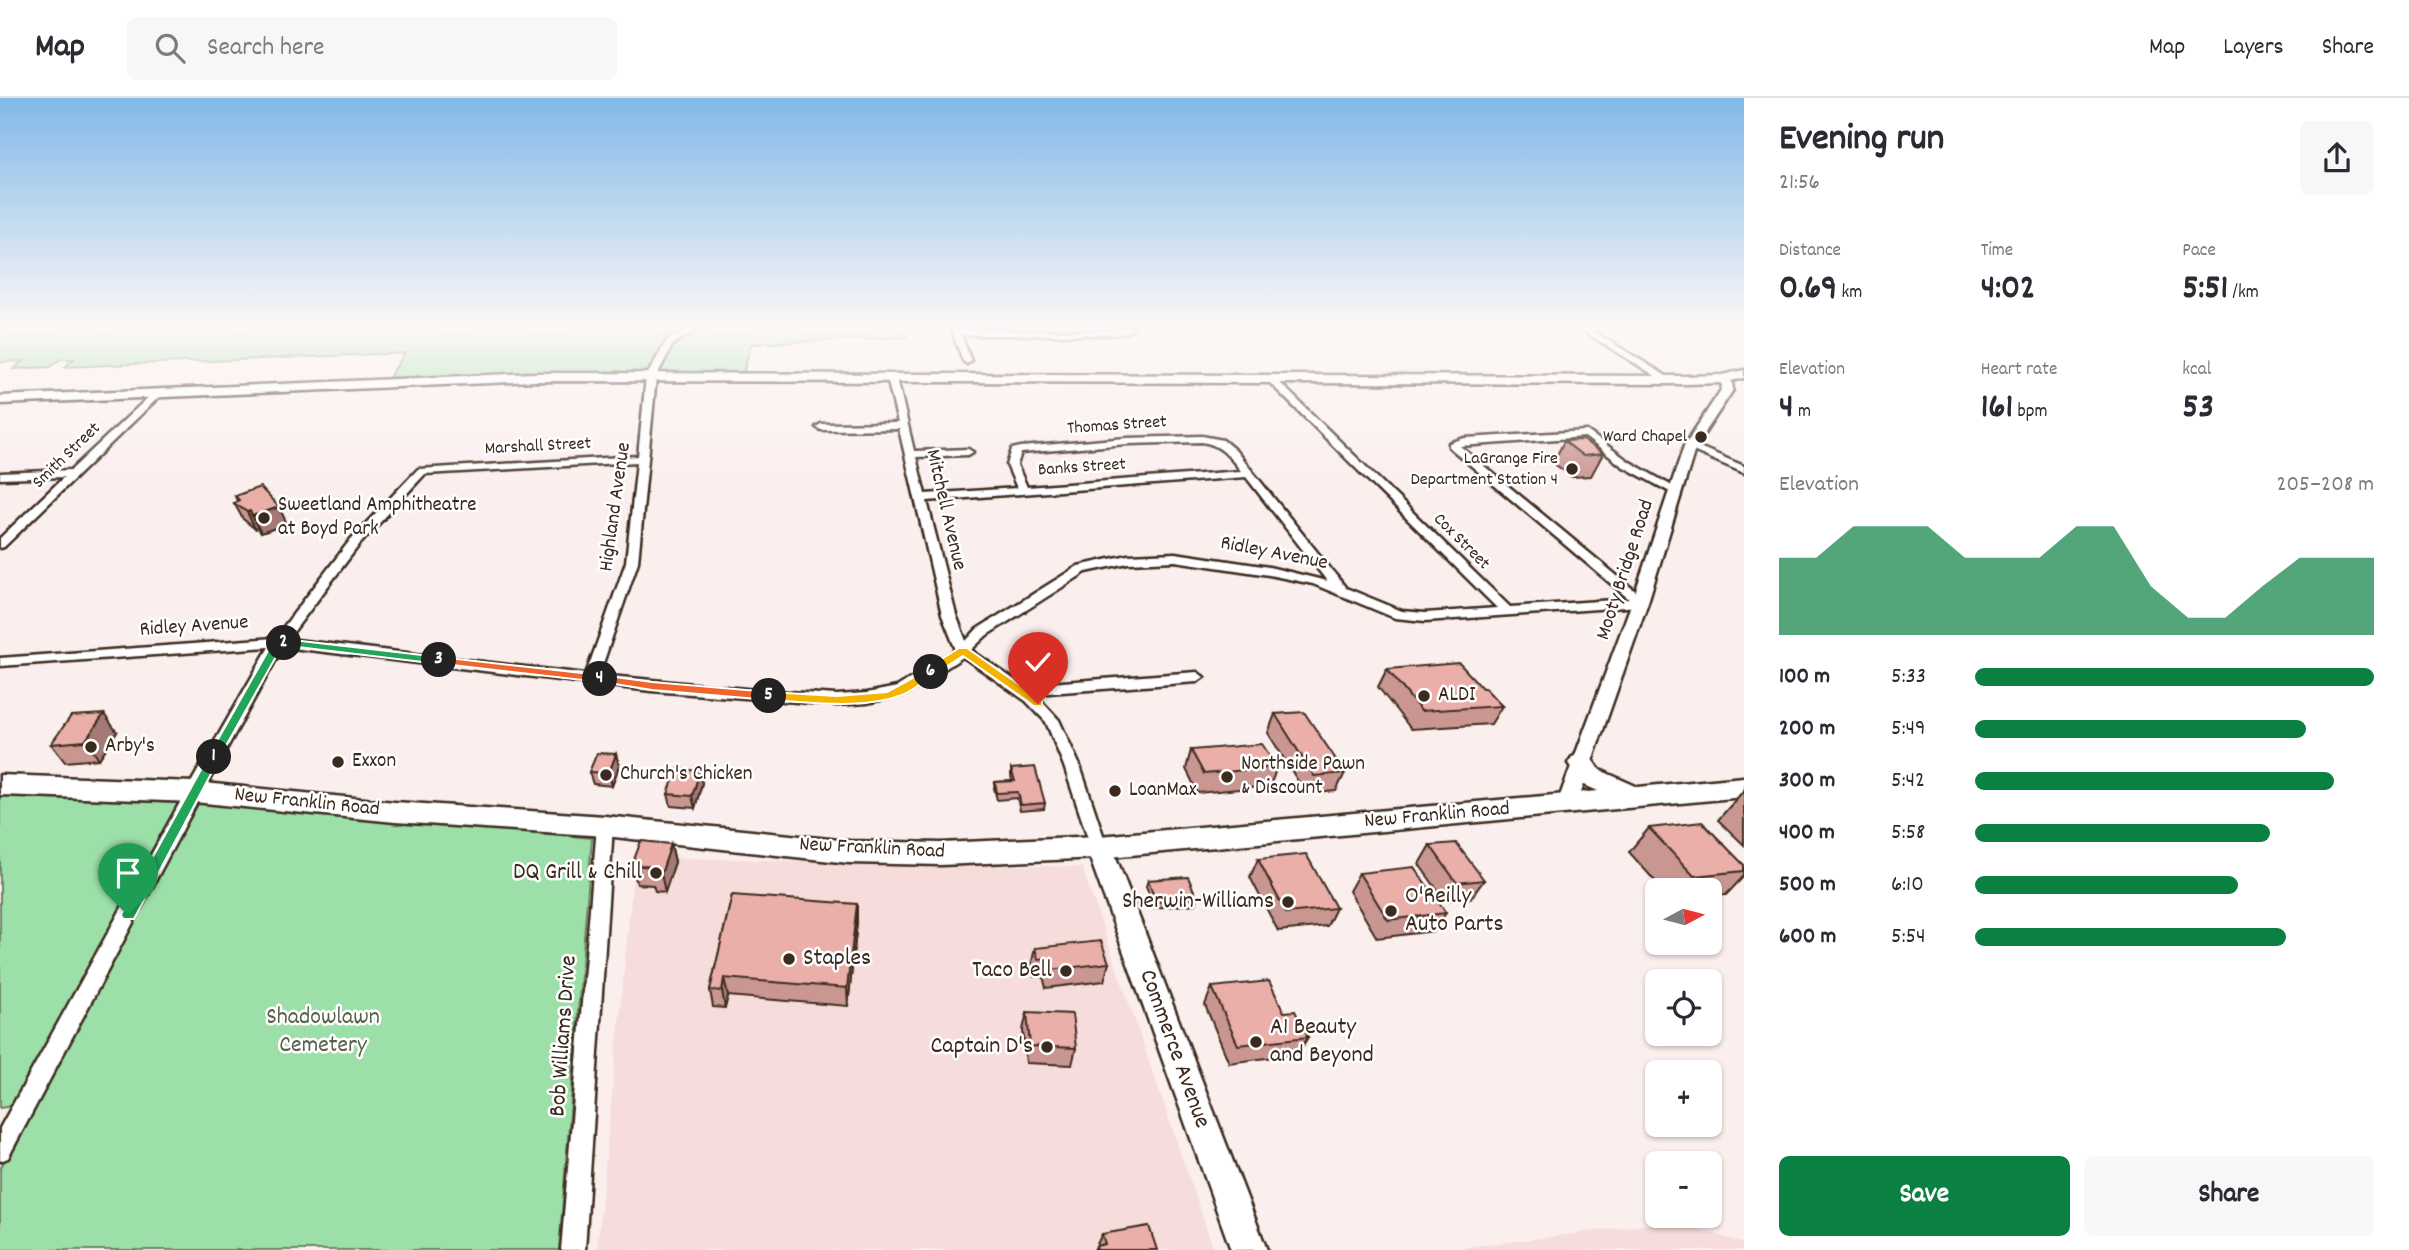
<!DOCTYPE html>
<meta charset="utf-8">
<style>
:root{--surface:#fff;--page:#f7f7f7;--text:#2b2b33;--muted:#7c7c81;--line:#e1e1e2;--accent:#0b8043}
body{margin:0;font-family:Dekko,sans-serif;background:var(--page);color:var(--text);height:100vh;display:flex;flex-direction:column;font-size:26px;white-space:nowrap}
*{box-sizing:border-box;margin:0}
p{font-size:23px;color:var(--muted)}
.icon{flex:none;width:38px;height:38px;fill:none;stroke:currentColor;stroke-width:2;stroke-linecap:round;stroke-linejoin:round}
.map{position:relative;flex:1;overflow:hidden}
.panel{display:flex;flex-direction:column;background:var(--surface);width:665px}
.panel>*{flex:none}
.needle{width:46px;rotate:83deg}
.fabs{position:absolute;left:1645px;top:780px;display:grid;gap:14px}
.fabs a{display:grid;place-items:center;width:77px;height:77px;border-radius:10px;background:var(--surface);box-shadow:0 2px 5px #0004;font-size:35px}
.pin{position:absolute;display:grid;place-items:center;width:60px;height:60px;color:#fff;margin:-72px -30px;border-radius:50% 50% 50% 0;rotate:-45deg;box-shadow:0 0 7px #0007}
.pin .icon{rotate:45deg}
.km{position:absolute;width:35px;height:35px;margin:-18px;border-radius:50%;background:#222;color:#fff;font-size:19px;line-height:35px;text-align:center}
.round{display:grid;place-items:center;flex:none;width:74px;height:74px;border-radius:10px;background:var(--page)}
.overview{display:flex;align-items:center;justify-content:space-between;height:119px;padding:0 35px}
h1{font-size:38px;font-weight:700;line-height:52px}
.figures{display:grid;grid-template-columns:repeat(3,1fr);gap:10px;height:119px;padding:7px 35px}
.figures div{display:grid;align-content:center}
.figures b{font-size:35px;font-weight:700}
.figures small{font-size:19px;font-weight:400}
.figures p{font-size:19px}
.chart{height:196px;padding:14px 35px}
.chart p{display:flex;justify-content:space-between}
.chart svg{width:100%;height:126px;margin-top:7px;fill:var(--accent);opacity:.7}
.cta{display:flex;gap:14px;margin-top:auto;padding:14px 35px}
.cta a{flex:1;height:80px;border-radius:10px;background:var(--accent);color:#fff;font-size:28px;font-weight:700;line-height:80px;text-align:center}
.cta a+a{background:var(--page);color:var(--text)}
ul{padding:0 35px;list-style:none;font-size:23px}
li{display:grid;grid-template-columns:112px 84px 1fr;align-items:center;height:52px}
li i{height:18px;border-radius:9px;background:var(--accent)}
header{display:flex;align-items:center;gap:42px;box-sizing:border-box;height:98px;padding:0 35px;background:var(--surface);border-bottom:2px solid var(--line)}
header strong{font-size:33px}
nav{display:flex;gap:38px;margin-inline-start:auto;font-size:24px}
.search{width:490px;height:63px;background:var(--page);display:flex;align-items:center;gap:18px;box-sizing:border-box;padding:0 24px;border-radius:10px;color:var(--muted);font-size:26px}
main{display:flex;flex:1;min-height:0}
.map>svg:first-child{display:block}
.built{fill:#f6dcda}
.green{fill:#9ddfa9;stroke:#6c8464;stroke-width:2}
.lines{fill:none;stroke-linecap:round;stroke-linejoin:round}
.stream{stroke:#698597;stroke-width:2.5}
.minor-casing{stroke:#3b2a1e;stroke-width:5}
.tertiary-casing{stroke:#3b2a1e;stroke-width:5}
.secondary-casing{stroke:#3b2a1e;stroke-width:5}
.primary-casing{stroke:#3b2a1e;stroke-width:5}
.trunk-casing{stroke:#3b2a1e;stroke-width:5}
.minor{fill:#fff;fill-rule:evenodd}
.tertiary{fill:#fff;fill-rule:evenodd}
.secondary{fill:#fff;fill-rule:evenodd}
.primary{fill:#fff;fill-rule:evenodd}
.trunk{fill:#fff;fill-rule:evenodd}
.wall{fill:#ca9692;stroke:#3b2a1e;stroke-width:2}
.shaded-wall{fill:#a47a77;stroke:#3b2a1e;stroke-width:2}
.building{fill:#ebafaa;stroke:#3b2a1e;stroke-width:2}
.split-1{fill:#22a559;stroke:#fff;stroke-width:2}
.split-2{fill:#22a559;stroke:#fff;stroke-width:2}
.split-3{fill:#22a559;stroke:#fff;stroke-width:2}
.split-4{fill:#f0652b;stroke:#fff;stroke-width:2}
.split-5{fill:#f0652b;stroke:#fff;stroke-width:2}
.split-6{fill:#f5b400;stroke:#fff;stroke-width:2}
.split-7{fill:#f5b400;stroke:#fff;stroke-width:2}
.poi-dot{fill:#3b2a1e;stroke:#fff;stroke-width:2.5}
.labels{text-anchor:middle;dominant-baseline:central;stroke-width:5;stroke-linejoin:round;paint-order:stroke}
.far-street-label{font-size:18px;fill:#3b2a1e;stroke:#fff}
.far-poi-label{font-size:18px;fill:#3b2a1e;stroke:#fff;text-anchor:end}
.poi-label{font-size:21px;fill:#3b2a1e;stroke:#fff;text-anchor:start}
.street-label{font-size:21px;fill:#3b2a1e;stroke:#fff}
.near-poi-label{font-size:24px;fill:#3b2a1e;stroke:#fff;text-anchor:end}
.near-park-label{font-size:24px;fill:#586048;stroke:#fff}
.near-street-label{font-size:24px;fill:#3b2a1e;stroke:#fff}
</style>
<header>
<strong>Map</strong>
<div class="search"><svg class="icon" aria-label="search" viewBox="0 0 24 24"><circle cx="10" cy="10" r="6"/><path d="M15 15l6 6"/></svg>Search here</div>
<nav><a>Map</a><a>Layers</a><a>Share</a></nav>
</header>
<main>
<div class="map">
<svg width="1744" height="1152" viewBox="0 0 1744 1152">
<rect width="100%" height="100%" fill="#fbefee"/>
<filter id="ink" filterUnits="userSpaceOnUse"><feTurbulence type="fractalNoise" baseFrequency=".0143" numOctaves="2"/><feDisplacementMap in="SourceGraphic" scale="14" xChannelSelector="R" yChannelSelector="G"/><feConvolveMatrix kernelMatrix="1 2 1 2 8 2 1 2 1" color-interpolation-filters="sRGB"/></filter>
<g filter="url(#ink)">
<g class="built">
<polygon points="635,759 1082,769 1214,1152 597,1152"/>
<polygon points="1676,1123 1744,1146 1744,1152 1443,1152"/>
</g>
<g class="green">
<path d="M0 228H694C669 239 657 250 648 276L514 275 389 280 405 255 65 269 74 261H60L50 269 14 271 23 263 0 264Z"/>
<polygon points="706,228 902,228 906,239 751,246 743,275 658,274 669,250"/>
<polygon points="0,698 180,705 12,1008 0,1010"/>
<polygon points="198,704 592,740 559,1152 0,1152 0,1071"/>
</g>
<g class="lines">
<polyline class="stream" points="116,233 368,233 451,228"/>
<g class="minor-casing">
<g id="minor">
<path d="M694 228H704L673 246 656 279 638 464 599 577 757 592 837 597 867 595 897 589 956 552 942 517 899 331 821 332 816 329 821 326 898 325 887 280 892 277 897 280 914 353 968 351 973 354 968 357 916 359 925 396 1017 390 1007 367 1012 351 1021 349 1127 340 1202 338 1223 342 1236 353 1346 490 1402 513 1425 515 1497 510 1268 283V279H1274L1510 509 1629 501 1449 349V345L1465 340 1587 333 1630 364 1679 392 1678 394H1670L1622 368 1585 339 1460 348 1645 501 1646 504 1640 508 1425 523 1395 520 1313 486 1269 477 1175 463 1128 465 1086 474 987 537 971 552 1022 587 1197 574 1204 579 1197 584 1035 596 1059 622 1080 668 1107 749 1105 754 1099 756 1093 754 1091 749 1064 668 1046 624 1026 603 963 559 906 596 867 605 837 607 651 593 283 549 202 695 8 1060 0 1063V1030L188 690 269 549 0 568V560L275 540 351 441 418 371 638 358 646 279 667 242ZM1202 344C1221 347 1229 358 1241 373L1027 389 1017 367 1021 355 1127 346ZM637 364 626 464 586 576 288 541 359 447 425 376ZM1246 379 1327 483 1269 469 1175 455 1128 457 1078 468 977 531 966 543 956 517 927 403Z"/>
<polygon points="950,228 958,228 959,232 1111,233 1135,228 1127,235 1111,237 961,237 971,263 967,266 963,263"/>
<polygon points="1575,228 1585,228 1673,282 1665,284"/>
<polygon points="155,293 163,295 4,449 0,450 0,440 64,379 0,381 0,375 71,372"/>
<polygon points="1690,345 1744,368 1744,375 1686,350 1686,346"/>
<polygon points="605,722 611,723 613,728 585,1152 561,1152 597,728 599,723"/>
</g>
</g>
<g class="tertiary-casing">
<polygon id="tertiary" points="1718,279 1726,279 1732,284 1733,292 1696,348 1648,504 1577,706 1574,711 1567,714 1560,711 1557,706 1632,504 1684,348 1721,292 1722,287 1716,281"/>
</g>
<g class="secondary-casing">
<polygon id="secondary" points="1744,272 1744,280 1722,285 1685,286 535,283 0,306 0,298 535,275 1685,278 1722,277"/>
</g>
<g class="primary-casing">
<polygon id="primary" points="1099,739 1108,742 1112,749 1267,1152 1231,1152 1086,749 1090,742"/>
</g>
<g class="trunk-casing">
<polygon id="trunk" points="1581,656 1590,659 1600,672 1638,689 1744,679 1744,699 1099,760 941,767 849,765 605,738 395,724 194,704 0,697 0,677 194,684 395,704 605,718 849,743 941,745 1099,738 1598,693 1582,686 1568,665 1572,659"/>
</g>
<use href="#minor" class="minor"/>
<use href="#tertiary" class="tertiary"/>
<use href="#secondary" class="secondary"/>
<use href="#primary" class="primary"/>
<use href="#trunk" class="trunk"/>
</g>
<g class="wall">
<polygon points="1564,343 1603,356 1591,378 1572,379 1553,365"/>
<polygon points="235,398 287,426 261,435 258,430 255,431 243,421 234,405 237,403"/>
<polygon points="1387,571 1482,590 1502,608 1491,626 1411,631 1378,589"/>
<polygon points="1275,616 1345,675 1336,693 1306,696 1268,635"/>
<polygon points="117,634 99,661 65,664 51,646"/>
<polygon points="1191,652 1277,669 1270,688 1198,695 1186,671"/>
<polygon points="616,656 619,668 612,688 593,686 589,674"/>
<polygon points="1011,671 1045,705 1044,711 1020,713 1017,700 997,702 994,690 995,684 1012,683 1011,677"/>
<polygon points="700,673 702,685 695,710 671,708 668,696"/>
<polygon points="1744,692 1744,747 1718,722"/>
<polygon points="1649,730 1744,767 1744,778 1726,797 1710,798 1710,793 1664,793 1629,754"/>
<polygon points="671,746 675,764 665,794 655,793 653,787 637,786 632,767"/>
<polygon points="1430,747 1484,782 1471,800 1445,803 1419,766"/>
<polygon points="1258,761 1336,810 1327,828 1278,833 1250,779"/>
<polygon points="1359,775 1446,815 1434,833 1377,840 1349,793"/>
<polygon points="1148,782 1197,800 1195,806 1154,810 1146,788"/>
<polygon points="732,797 857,824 848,908 728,898 725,910 713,909 710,892"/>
<polygon points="1035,850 1109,865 1104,883 1046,890 1043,878 1034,879 1031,868"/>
<polygon points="1212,889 1284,914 1308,939 1298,956 1229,965 1205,907"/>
<polygon points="1027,914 1076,950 1072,967 1026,965 1023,932"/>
<polygon points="1102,1136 1157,1152 1094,1152"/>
</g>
<g class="shaded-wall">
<polygon points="279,409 287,426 261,435 252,418"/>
<polygon points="250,413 258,430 255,431 247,414"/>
<polygon points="104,616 117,634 99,661 85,643"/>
<polygon points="616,656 619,668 612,688 609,675"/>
<polygon points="700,673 702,685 695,710 692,698"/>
<polygon points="671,746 675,764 665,794 661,776"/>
<polygon points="857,806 857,824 848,908 847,890"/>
<polygon points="724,880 728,898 725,910 722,893"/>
</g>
<g class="building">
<polygon points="1583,342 1603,356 1583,358 1564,343"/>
<polygon points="260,389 279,409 252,418 250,413 247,414 234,405 239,402 235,398"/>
<polygon points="1459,565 1482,590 1485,590 1502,608 1421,613 1387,571"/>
<polygon points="1304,614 1345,675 1314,678 1275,616"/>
<polygon points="104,616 85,643 51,646 71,618"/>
<polygon points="1262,646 1277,669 1204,676 1191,652"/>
<polygon points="597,655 616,656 609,675 589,674"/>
<polygon points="1035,669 1045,705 1021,707 1018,694 997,695 995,684 1015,683 1011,671"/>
<polygon points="677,671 700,673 692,698 668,696"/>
<polygon points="1702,724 1744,767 1744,773 1694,778 1649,730"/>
<polygon points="641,743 671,746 661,776 651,775 653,769 632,767"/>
<polygon points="1456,745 1484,782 1457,785 1430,747"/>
<polygon points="1306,756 1336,810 1286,815 1258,761"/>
<polygon points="1414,769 1446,815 1388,822 1359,775"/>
<polygon points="1188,779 1197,800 1156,804 1148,782"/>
<polygon points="732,797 857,806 847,890 724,880 722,893 710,892"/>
<polygon points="1101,843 1109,865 1050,872 1047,860 1038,861 1035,850"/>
<polygon points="1269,883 1284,914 1295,913 1308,939 1238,947 1212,889"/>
<polygon points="1027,914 1072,916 1076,950 1030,948"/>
<polygon points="1149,1128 1157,1152 1097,1152 1096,1148 1105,1146 1102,1136"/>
</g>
</g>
<linearGradient id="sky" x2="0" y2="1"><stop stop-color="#81b9e8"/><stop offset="0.59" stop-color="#fdf8f7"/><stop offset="1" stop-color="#fdf8f7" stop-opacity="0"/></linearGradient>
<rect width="1744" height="389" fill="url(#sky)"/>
<polygon class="split-1" points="214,654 220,659 134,821 123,821 121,817 123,813 208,659"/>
<polygon class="split-2" points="284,541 290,545 282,548 218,662 210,662 208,659 273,544"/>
<polygon class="split-3" points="284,541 439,559 445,562 439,566 281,547 281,542"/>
<polygon class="split-4" points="439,559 600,577 606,581 600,584 435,565 435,560"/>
<polygon class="split-5" points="600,577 652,584 769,594 775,598 769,602 652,592 596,583 595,581"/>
<path class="split-6" d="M931 570 935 571V576C924 583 913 593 902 597 862 612 811 604 769 602L764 598 769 594 837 598 887 594Z"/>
<polygon class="split-7" points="959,550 967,550 1042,603 1042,608 1034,608 963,558 935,576 926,576 926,571"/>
<g class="poi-dot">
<circle cx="1701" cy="339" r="7"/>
<circle cx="1572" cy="371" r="7"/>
<circle cx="264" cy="420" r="7"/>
<circle cx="1424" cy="598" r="7"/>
<circle cx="91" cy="649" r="7"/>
<circle cx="338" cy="664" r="7"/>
<circle cx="606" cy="677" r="7"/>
<circle cx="1227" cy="679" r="7"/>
<circle cx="1115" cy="693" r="7"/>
<circle cx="656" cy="775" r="7"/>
<circle cx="1288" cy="804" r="7"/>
<circle cx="1391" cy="813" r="7"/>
<circle cx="789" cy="861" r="7"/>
<circle cx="1066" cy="873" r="7"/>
<circle cx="1256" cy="944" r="7"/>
<circle cx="1047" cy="949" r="7"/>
</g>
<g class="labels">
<g class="far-street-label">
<text transform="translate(1117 328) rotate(-4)">Thomas Street</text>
<text transform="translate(538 349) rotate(-3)">Marshall Street</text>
<text transform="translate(67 358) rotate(-44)">Smith Street</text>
<text transform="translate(1082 370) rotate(-4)">Banks Street</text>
<text transform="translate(1461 444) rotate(45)">Cox Street</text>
</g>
<g class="far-poi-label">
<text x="1687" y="339">Ward Chapel</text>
<text x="1558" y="361">LaGrange Fire<tspan x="1558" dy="21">Department Station 4</tspan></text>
</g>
<g class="poi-label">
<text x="278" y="408">Sweetland Amphitheatre<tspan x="278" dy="24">at Boyd Park</tspan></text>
<text x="1438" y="598">ALDI</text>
<text x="105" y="649">Arby's</text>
<text x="352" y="664">Exxon</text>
<text x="1241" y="667">Northside Pawn<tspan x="1241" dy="24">&amp; Discount</tspan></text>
<text x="620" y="677">Church's Chicken</text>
<text x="1129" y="693">LoanMax</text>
</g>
<g class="street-label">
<text transform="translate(616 409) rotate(-82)">Highland Avenue</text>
<text transform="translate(945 412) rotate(77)">Mitchell Avenue</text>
<text transform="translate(1274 456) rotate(11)">Ridley Avenue</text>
<text transform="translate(1626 472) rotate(-72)">Mooty Bridge Road</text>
<text transform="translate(194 529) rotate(-4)">Ridley Avenue</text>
<text transform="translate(307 705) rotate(6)">New Franklin Road</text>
<text transform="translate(1437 718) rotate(-5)">New Franklin Road</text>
<text transform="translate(872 751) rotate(3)">New Franklin Road</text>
</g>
<g class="near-poi-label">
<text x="642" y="775">DQ Grill &amp; Chill</text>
<text x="1405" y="799" text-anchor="start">O'Reilly<tspan x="1405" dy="28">Auto Parts</tspan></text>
<text x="1274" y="804">Sherwin-Williams</text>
<text x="803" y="861" text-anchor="start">Staples</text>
<text x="1052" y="873">Taco Bell</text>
<text x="1270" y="930" text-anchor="start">A1 Beauty<tspan x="1270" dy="28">and Beyond</tspan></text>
<text x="1033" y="949">Captain D's</text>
</g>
<g class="near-park-label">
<text x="323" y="920">Shadowlawn<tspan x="323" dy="28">Cemetery</tspan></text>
</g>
<g class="near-street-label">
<text transform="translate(564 938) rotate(-86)">Bob Williams Drive</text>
<text transform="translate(1174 951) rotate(70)">Commerce Avenue</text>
</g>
</g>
</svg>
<div class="fabs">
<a><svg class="needle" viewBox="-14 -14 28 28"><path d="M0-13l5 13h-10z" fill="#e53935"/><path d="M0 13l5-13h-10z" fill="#7c7c81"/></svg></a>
<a><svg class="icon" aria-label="locate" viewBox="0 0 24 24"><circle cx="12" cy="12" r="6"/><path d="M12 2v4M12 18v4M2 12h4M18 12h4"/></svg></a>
<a>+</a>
<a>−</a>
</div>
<div class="pin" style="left:128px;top:817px;background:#1e9e55"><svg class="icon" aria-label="arrive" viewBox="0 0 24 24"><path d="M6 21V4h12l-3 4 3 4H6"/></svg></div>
<div class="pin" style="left:1038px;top:606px;background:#d93025"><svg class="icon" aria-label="check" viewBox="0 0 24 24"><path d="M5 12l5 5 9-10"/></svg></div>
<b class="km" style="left:214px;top:659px">1</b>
<b class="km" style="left:284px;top:545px">2</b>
<b class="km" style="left:439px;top:562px">3</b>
<b class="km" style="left:600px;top:581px">4</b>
<b class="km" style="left:769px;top:598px">5</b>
<b class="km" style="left:931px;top:574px">6</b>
</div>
<section class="panel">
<div class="overview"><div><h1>Evening run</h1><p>21:56</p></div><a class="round"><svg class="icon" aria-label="share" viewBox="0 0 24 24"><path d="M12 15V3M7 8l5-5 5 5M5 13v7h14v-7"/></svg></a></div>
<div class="figures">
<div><p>Distance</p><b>0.69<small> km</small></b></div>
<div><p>Time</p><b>4:02</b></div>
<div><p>Pace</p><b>5:51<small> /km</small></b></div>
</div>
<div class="figures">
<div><p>Elevation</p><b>4<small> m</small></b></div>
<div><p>Heart rate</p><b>161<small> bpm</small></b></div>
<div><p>kcal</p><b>53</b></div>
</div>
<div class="chart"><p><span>Elevation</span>205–208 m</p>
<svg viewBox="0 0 160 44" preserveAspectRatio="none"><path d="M0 44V17L10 17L20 6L30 6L40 6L50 17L60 17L70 17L80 6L90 6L100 27L110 38L120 38L130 27L140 17L150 17L160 17V44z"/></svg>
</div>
<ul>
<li><b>100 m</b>5:33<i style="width:100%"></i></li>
<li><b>200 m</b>5:49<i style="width:83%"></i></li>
<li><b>300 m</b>5:42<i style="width:90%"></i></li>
<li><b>400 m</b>5:58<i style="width:74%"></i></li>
<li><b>500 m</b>6:10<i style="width:66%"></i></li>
<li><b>600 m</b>5:54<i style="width:78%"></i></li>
</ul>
<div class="cta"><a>Save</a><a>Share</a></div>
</section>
</main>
